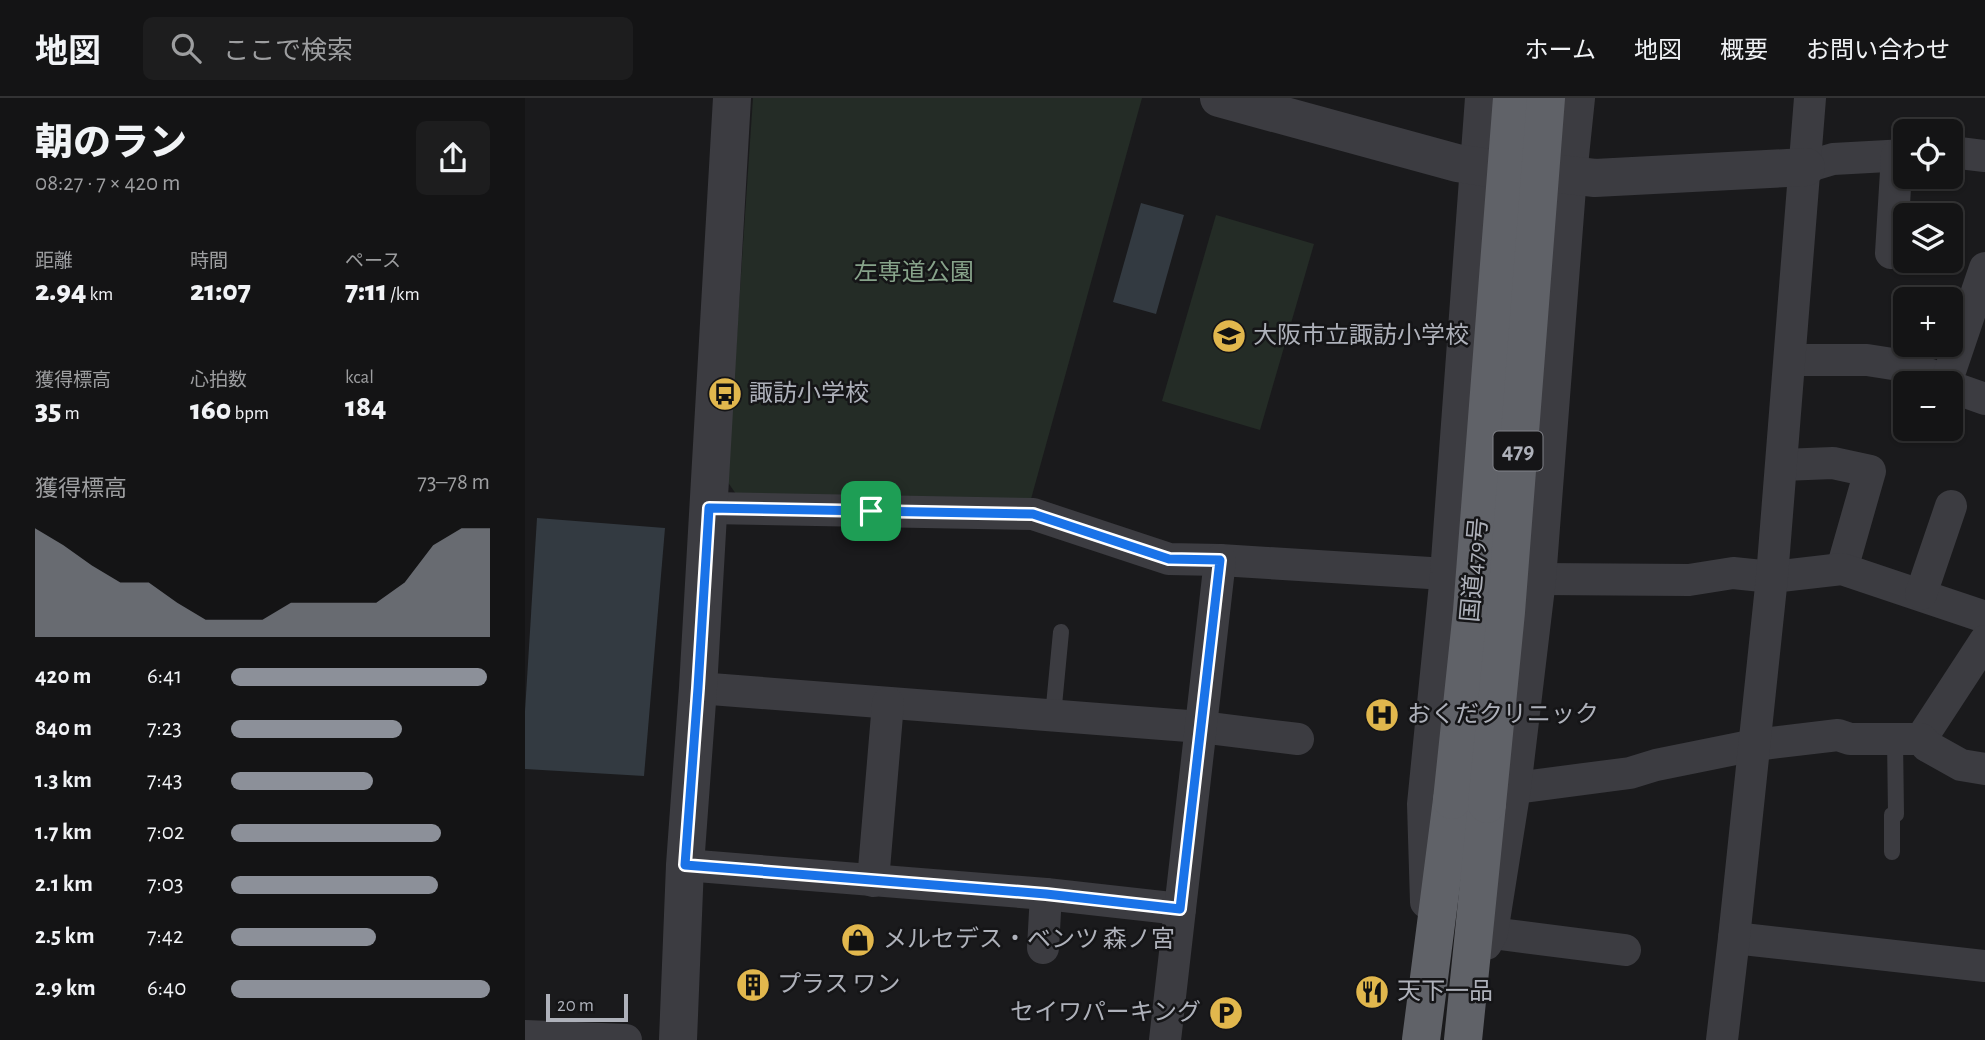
<!DOCTYPE html>
<html lang="ja">
<meta charset="utf-8">
<style>
:root{--surface:#141415;--page:#1d1d1e;--text:#f1f3f6;--muted:#9d9ea0;--line:#333334;--accent:#8c9099}
body{margin:0;font-family:"Alegreya Sans","Noto Sans JP",sans-serif;background:var(--page);color:var(--text);height:100vh;display:flex;flex-direction:column;font-size:26px;white-space:nowrap}
*{box-sizing:border-box;margin:0}
p{font-size:23px;color:var(--muted)}
.icon{flex:none;width:38px;height:38px;fill:none;stroke:currentColor;stroke-width:2;stroke-linecap:round;stroke-linejoin:round}
.map{position:relative;flex:1;overflow:hidden}
.panel{display:flex;flex-direction:column;background:var(--surface);width:525px}
.panel>*{flex:none}
.fabs{position:absolute;left:1368px;top:21px;display:grid;gap:14px}
.fabs a{display:grid;place-items:center;width:70px;height:70px;border-radius:10px;background:var(--surface);box-shadow:0 2px 5px #0004,0 0 0 2px var(--line);font-size:35px}
.scale{position:absolute;left:21px;bottom:18px;width:82px;box-sizing:border-box;padding-left:7px;border:4px solid #aeb1ba;border-top:0;font-size:19px;line-height:24px;white-space:nowrap;color:#aeb1ba;-webkit-text-stroke:5px #151517;paint-order:stroke}
.pin{position:absolute;display:grid;place-items:center;width:60px;height:60px;color:#fff;margin:-30px;border-radius:14px;box-shadow:0 4px 10px #0006}
.round{display:grid;place-items:center;flex:none;width:74px;height:74px;border-radius:10px;background:var(--page)}
.headline{display:flex;align-items:center;justify-content:space-between;height:119px;padding:0 35px}
h1{font-size:38px;font-weight:800;line-height:52px}
.figures{display:grid;grid-template-columns:repeat(3,1fr);gap:10px;height:119px;padding:7px 35px}
.figures div{display:grid;align-content:center}
.figures b{font-size:30px;font-weight:800}
.figures small{font-size:19px;font-weight:400}
.figures p{font-size:19px}
.chart{height:196px;padding:14px 35px}
.chart p{display:flex;justify-content:space-between}
.chart svg{width:100%;height:126px;margin-top:7px;fill:var(--accent);opacity:.7}
ul{padding:0 35px;list-style:none;font-size:23px}
li{display:grid;grid-template-columns:112px 84px 1fr;align-items:center;height:52px}
li i{height:18px;border-radius:9px;background:var(--accent)}
header{display:flex;align-items:center;gap:42px;box-sizing:border-box;height:98px;padding:0 35px;background:var(--surface);border-bottom:2px solid var(--line)}
header strong{font-size:33px}
nav{display:flex;gap:38px;margin-inline-start:auto;font-size:24px}
.search{width:490px;height:63px;background:var(--page);display:flex;align-items:center;gap:18px;box-sizing:border-box;padding:0 24px;border-radius:10px;color:var(--muted);font-size:26px}
main{display:flex;flex:1;min-height:0}
.map>svg:first-child{display:block}
.green{fill:#242c26}
.water{fill:#333a41}
.lines{fill:none;stroke-linecap:round;stroke-linejoin:round}
.service{stroke:#3c3c41;stroke-width:16}
.minor{stroke:#3c3c41;stroke-width:32}
.tertiary{stroke:#3c3c41;stroke-width:38}
.trunk{stroke:#606268;stroke-width:38}
.trunk-bridge{stroke:#606268;stroke-width:38}
.route-casing{stroke:#fff;stroke-width:14}
.route{stroke:#1a73e8;stroke-width:9}
.labels{text-anchor:middle;dominant-baseline:central;stroke-width:5;stroke-linejoin:round;paint-order:stroke}
.shield{fill:#151517;stroke:#808289;stroke-width:2}
.shield-label{font-size:23px;font-weight:bold;fill:#aeb1ba}
.park-label{font-size:24px;fill:#87a38a;stroke:#151517}
.poi-label{font-size:24px;fill:#aeb1ba;stroke:#151517;text-anchor:start}
.street-label{font-size:24px;fill:#aeb1ba;stroke:#151517}
</style>
<header>
<strong>地図</strong>
<div class="search"><svg class="icon" aria-label="search" viewBox="0 0 24 24"><circle cx="10" cy="10" r="6"/><path d="M15 15l6 6"/></svg>ここで検索</div>
<nav><a>ホーム</a><a>地図</a><a>概要</a><a>お問い合わせ</a></nav>
</header>
<main>
<section class="panel">
<div class="headline"><div><h1>朝のラン</h1><p>08:27 · 7 × 420 m</p></div><a class="round"><svg class="icon" aria-label="share" viewBox="0 0 24 24"><path d="M12 15V3M7 8l5-5 5 5M5 13v7h14v-7"/></svg></a></div>
<div class="figures">
<div><p>距離</p><b>2.94<small> km</small></b></div>
<div><p>時間</p><b>21:07</b></div>
<div><p>ペース</p><b>7:11<small> /km</small></b></div>
</div>
<div class="figures">
<div><p>獲得標高</p><b>35<small> m</small></b></div>
<div><p>心拍数</p><b>160<small> bpm</small></b></div>
<div><p>kcal</p><b>184</b></div>
</div>
<div class="chart"><p><span>獲得標高</span>73–78 m</p>
<svg viewBox="0 0 160 44" preserveAspectRatio="none"><path d="M0 44V6L10 12L20 19L30 25L40 25L50 32L60 38L70 38L80 38L90 32L100 32L110 32L120 32L130 25L140 12L150 6L160 6V44z"/></svg>
</div>
<ul>
<li><b>420 m</b>6:41<i style="width:99%"></i></li>
<li><b>840 m</b>7:23<i style="width:66%"></i></li>
<li><b>1.3 km</b>7:43<i style="width:55%"></i></li>
<li><b>1.7 km</b>7:02<i style="width:81%"></i></li>
<li><b>2.1 km</b>7:03<i style="width:80%"></i></li>
<li><b>2.5 km</b>7:42<i style="width:56%"></i></li>
<li><b>2.9 km</b>6:40<i style="width:100%"></i></li>
</ul>
</section>
<div class="map">
<svg width="1460" height="942" viewBox="0 0 1460 942">
<rect width="100%" height="100%" fill="#1a1a1c"/>
<g class="green">
<polygon points="228,0 617,0 506,401 211,396 202,383"/>
<polygon points="691,117 789,146 735,332 637,303"/>
</g>
<g class="water">
<polygon points="616,105 659,117 631,216 588,204"/>
<polygon points="12,420 140,430 119,678 0,671 0,613"/>
</g>
<g class="lines">
<g class="service">
<polyline points="528,618 536,534"/>
<polyline points="1367,754 1367,717 1371,716 1370,641"/>
</g>
<g class="minor">
<polyline points="1426,54 1460,58"/>
<polyline points="1281,69 1308,61 1381,57"/>
<polyline points="1366,155 1372,57"/>
<polyline points="1265,262 1342,262 1374,267 1422,282 1425,285"/>
<polyline points="1422,282 1460,170"/>
<polyline points="1426,287 1429,290 1460,301"/>
<polyline points="1257,367 1308,365 1345,373 1317,471"/>
<polyline points="184,410 508,416 644,461 695,462 921,476"/>
<polyline points="1015,481 1164,482 1208,475 1247,479 1317,471 1460,519"/>
<polyline points="1396,496 1426,408"/>
<polyline points="173,590 676,629 773,641"/>
<polyline points="1396,641 1460,543"/>
<polyline points="990,690 1105,675 1131,667 1230,647 1313,637 1325,641 1396,641 1402,648 1436,667 1460,671"/>
<polyline points="160,767 521,796 655,811"/>
<polyline points="348,783 363,605"/>
<polyline points="901,804 898,706 921,476 956,0"/>
<polyline points="967,835 1100,852"/>
<polyline points="1209,840 1460,868"/>
<polyline points="961,846 967,835 990,690 1015,481 1046,77 1054,0"/>
<polyline points="518,850 521,796"/>
<polyline points="0,938 101,942"/>
<polyline points="640,942 695,462"/>
<polyline points="1197,942 1209,840 1247,479 1285,0"/>
</g>
<g class="tertiary">
<polyline points="694,0 932,65 964,70"/>
<polyline points="1034,76 1070,80 1281,69"/>
<polyline points="153,942 160,767 173,590 207,0"/>
</g>
<g class="trunk">
<polyline points="896,942 927,702"/>
<polyline points="938,942 962,706"/>
</g>
<g class="trunk-bridge">
<polyline points="927,702 947,513 987,0"/>
<polyline points="962,706 981,514 1021,0"/>
</g>
</g>
<g class="lines">
<g class="route-casing">
<polygon id="route" points="184,410 508,416 644,461 695,462 655,811 521,796 160,767 173,590"/>
</g>
<use href="#route" class="route"/>
</g>
<defs>
<g id="school-disc" transform="scale(1.75)"><circle r="9.5" fill="#e1b74d" stroke="#151517"/><path d="M0-5L7-2L0 1L-7-2ZM-4 1L0 2.5L4 1V4Q0 6-4 4Z" fill="#111"/></g>
<g id="bus-disc" transform="scale(1.75)"><circle r="9.5" fill="#e1b74d" stroke="#151517"/><path d="M-5-6H5V4H4V6H2V4H-2V6H-4V4H-5ZM-3.5-4V0h7V-4ZM-3.5 1.2v1.5H-2V1.2ZM2 1.2v1.5H3.5V1.2Z" fill="#111"/></g>
<g id="hospital-disc" transform="scale(1.75)"><circle r="9.5" fill="#e1b74d" stroke="#151517"/><path d="M-5-5h3v3.5h4V-5h3V5h-3V1.5h-4V5h-3Z" fill="#111"/></g>
<g id="shop-disc" transform="scale(1.75)"><circle r="9.5" fill="#e1b74d" stroke="#151517"/><path d="M-5-2.5h2.3a2.7 3.5 0 0 1 5.4 0H5L5.5 6h-11ZM-1.5-2.5h3a1.5 2.3 0 0 0-3 0Z" fill="#111"/></g>
<g id="building-disc" transform="scale(1.75)"><circle r="9.5" fill="#e1b74d" stroke="#151517"/><path d="M-4-6H4V6H1V3H-1V6H-4ZM-2.5-4.3h1.7v1.8h-1.7ZM.8-4.3h1.7v1.8H.8ZM-2.5-1h1.7V.8h-1.7ZM.8-1h1.7V.8H.8Z" fill="#111"/></g>
<g id="restaurant-disc" transform="scale(1.75)"><circle r="9.5" fill="#e1b74d" stroke="#151517"/><path d="M-5-6h1v4h1v-4h1v4h1v-4h1v5L-1.5 .5V6h-2V.5L-5-1ZM5-6V6H3V1.5H1.5Q1.5-4 5-6Z" fill="#111"/></g>
<g id="parking-disc" transform="scale(1.75)"><circle r="9.5" fill="#e1b74d" stroke="#151517"/><path d="M-3.5-5.5H1a3.5 3.5 0 0 1 0 7H-1V5.5H-3.5ZM-1-3.4V-.6H.8a1.4 1.4 0 0 0 0-2.8Z" fill="#111"/></g>
</defs>
<g fill-rule="evenodd">
<use href="#school-disc" x="704" y="238"/>
<use href="#bus-disc" x="200" y="296"/>
<use href="#hospital-disc" x="857" y="617"/>
<use href="#shop-disc" x="333" y="842"/>
<use href="#building-disc" x="228" y="887"/>
<use href="#restaurant-disc" x="847" y="894"/>
<use href="#parking-disc" x="701" y="915"/>
</g>
<g class="labels">
<rect class="shield" x="968.5" y="333.5" width="49" height="39" rx="5"/>
<g class="shield-label">
<text x="993" y="353">479</text>
</g>
<g class="park-label">
<text x="389" y="175">左専道公園</text>
</g>
<g class="poi-label">
<text x="728" y="238">大阪市立諏訪小学校</text>
<text x="224" y="296">諏訪小学校</text>
<text x="882" y="617">おくだクリニック</text>
<text x="358" y="842">メルセデス・ベンツ 森ノ宮</text>
<text x="252" y="887">プラス ワン</text>
<text x="872" y="894">天下一品</text>
<text x="676" y="915" text-anchor="end">セイワパーキング</text>
</g>
<g class="street-label">
<text transform="translate(950 472) rotate(-85)">国道479号</text>
</g>
</g>
</svg>
<div class="fabs">
<a><svg class="icon" aria-label="locate" viewBox="0 0 24 24"><circle cx="12" cy="12" r="6"/><path d="M12 2v4M12 18v4M2 12h4M18 12h4"/></svg></a>
<a><svg class="icon" aria-label="layers" viewBox="0 0 24 24"><path d="M12 4l9 5-9 5-9-5zM3 14l9 5 9-5"/></svg></a>
<a>+</a>
<a>−</a>
</div>
<div class="scale">20 m</div>
<div class="pin" style="left:346px;top:413px;background:#1e9e55"><svg class="icon" aria-label="arrive" viewBox="0 0 24 24"><path d="M6 21V4h12l-3 4 3 4H6"/></svg></div>
</div>
</main>
